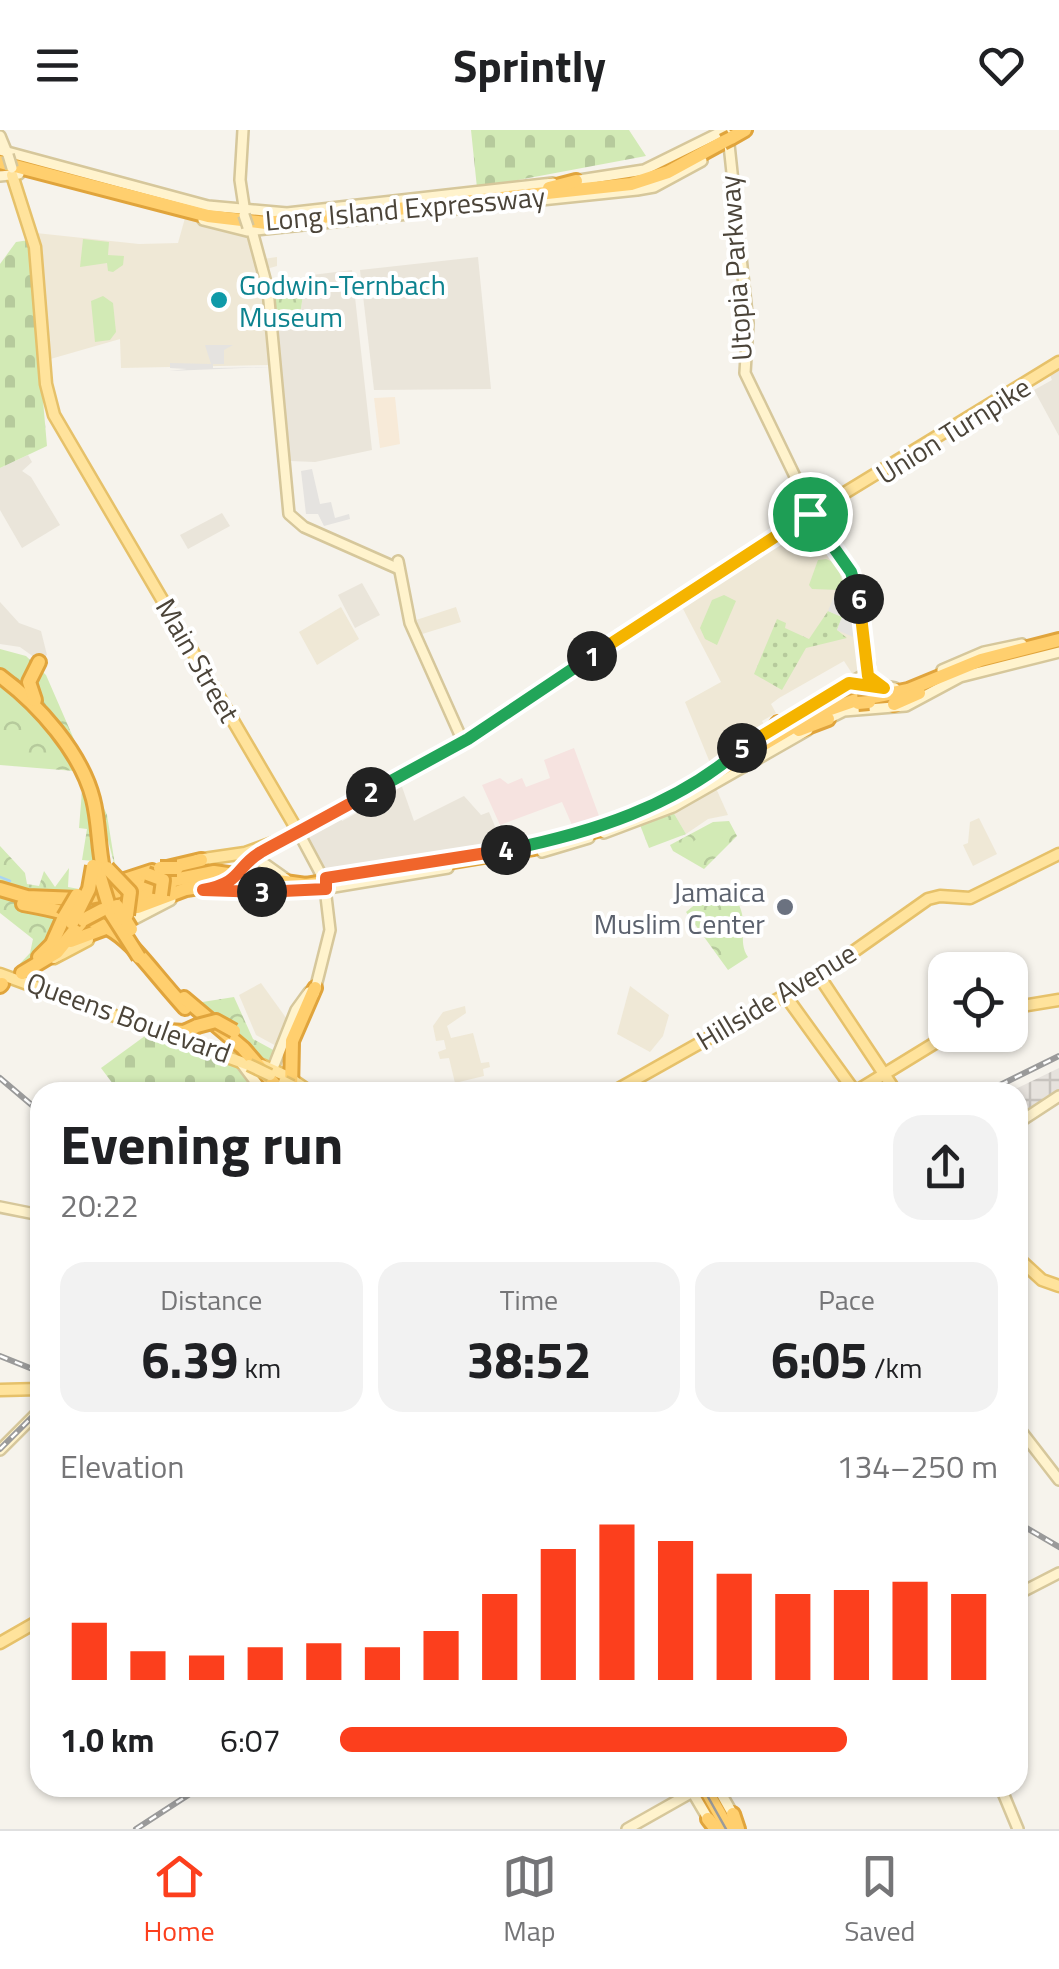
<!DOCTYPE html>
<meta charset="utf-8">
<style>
:root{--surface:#fff;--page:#f2f2f2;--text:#202124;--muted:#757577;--line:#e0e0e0;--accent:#fc3f1d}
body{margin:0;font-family:"Titillium Web",sans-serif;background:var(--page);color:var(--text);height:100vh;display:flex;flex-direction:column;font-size:38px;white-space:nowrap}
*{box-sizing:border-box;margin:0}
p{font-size:32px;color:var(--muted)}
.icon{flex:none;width:55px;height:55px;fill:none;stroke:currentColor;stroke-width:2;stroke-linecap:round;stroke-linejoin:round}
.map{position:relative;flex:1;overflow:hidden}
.drawer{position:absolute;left:30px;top:952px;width:998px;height:715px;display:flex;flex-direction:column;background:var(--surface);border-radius:30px;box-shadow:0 2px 8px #0004}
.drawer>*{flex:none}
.tools{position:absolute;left:928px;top:822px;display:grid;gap:20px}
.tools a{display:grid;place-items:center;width:100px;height:100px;border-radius:20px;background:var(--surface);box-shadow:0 2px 8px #0004;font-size:50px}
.pin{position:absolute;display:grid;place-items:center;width:85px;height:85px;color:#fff;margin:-42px;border:5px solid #fff;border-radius:50%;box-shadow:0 2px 10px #0007}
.km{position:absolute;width:50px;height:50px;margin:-25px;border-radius:50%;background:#222;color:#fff;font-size:28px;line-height:50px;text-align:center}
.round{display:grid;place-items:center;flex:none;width:105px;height:105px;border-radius:30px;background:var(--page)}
.summary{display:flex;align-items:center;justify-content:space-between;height:170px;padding:0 30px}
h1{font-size:55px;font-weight:700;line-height:75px}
.metrics{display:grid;grid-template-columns:repeat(3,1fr);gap:15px;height:170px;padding:10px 30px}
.metrics div{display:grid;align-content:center;border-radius:25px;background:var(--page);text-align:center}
.metrics b{font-size:50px;font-weight:700}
.metrics small{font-size:28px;font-weight:400}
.metrics p{font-size:28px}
.chart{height:280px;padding:20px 30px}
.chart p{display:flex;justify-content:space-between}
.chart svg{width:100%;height:180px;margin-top:10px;stroke:var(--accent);stroke-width:6}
ul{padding:0 30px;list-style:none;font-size:32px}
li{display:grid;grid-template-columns:160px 120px 1fr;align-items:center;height:75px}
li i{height:25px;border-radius:12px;background:var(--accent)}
header{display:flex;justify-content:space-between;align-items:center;height:130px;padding:0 30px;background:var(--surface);font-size:45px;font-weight:700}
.menu{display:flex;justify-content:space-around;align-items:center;height:140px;border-top:2px solid var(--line);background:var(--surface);font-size:28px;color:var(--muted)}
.menu a{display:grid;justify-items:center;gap:5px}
.menu .active{color:var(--accent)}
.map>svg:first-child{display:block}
.residential{fill:#eae5da}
.commercial{fill:#f7ead8}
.industrial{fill:url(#industrial-grid)}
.education{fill:#efe8d6}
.medical{fill:#f6e3e0}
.grass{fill:url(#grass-dots)}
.cemetery{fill:url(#cemetery-stones)}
.park{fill:url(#park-crowns)}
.pitch{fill:#d2eab5}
.parking{fill:#e5e3e0}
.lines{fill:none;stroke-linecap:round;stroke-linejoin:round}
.stream{stroke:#a9d4f2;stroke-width:2.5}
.secondary-casing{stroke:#d6c79b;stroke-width:14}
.primary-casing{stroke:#e6c16a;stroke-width:15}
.highway-casing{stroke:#e0a43c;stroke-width:18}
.secondary{stroke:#fff3cd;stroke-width:9}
.primary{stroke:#ffe39c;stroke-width:10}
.highway{stroke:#ffcf6e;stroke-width:12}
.tram{stroke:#9a9a9a;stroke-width:2.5}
.rail-casing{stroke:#9a9a9a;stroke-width:6}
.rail{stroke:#fff;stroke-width:2.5;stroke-dasharray:8;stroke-linecap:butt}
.secondary-bridge-casing{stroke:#d6c79b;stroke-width:14;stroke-linecap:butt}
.primary-bridge-casing{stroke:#e6c16a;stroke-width:15;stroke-linecap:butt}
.highway-bridge-casing{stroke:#e0a43c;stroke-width:18;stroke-linecap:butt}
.secondary-bridge{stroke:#fff3cd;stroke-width:9}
.primary-bridge{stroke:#ffe39c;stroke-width:10}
.highway-bridge{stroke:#ffcf6e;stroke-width:12}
.split-1-casing{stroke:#fff;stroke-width:20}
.split-2-casing{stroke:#fff;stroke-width:20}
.split-3-casing{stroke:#fff;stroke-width:20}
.split-4-casing{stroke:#fff;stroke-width:20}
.split-5-casing{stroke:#fff;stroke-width:20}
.split-6-casing{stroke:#fff;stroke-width:20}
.split-7-casing{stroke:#fff;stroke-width:20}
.split-1{stroke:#f5b400;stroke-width:12}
.split-2{stroke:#22a559;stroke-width:12}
.split-3{stroke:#f0652b;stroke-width:12}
.split-4{stroke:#f0652b;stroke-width:12}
.split-5{stroke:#22a559;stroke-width:12}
.split-6{stroke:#f5b400;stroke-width:12}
.split-7{stroke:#22a559;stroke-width:12}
.culture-dot{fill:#0f9aa8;stroke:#fff;stroke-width:4}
.worship-dot{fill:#6b7280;stroke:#fff;stroke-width:4}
.labels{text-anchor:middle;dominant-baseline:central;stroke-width:8;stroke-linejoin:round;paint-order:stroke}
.street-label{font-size:28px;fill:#4b4439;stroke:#fff}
.culture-label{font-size:28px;fill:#0d838f;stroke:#fff;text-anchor:start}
.worship-label{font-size:28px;fill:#5b616d;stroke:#fff;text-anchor:end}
</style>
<header><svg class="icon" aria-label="menu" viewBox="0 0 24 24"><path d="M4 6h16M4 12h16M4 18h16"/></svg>Sprintly<svg class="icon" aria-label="heart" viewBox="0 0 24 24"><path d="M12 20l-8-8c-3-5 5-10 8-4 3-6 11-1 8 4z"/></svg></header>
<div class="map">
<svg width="1059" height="1699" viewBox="0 0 1059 1699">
<defs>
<pattern id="industrial-grid" width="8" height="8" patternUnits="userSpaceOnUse" patternTransform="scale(2.5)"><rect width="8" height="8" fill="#e6e2dd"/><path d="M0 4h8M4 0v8" fill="none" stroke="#c7c3be"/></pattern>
<pattern id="grass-dots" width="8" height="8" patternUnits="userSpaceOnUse" patternTransform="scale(2.5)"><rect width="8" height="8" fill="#d2eab5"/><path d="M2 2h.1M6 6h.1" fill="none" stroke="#b6ca9c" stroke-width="1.8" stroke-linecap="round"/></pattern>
<pattern id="cemetery-stones" width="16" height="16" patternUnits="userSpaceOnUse" patternTransform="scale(2.5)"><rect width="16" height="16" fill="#d2eab5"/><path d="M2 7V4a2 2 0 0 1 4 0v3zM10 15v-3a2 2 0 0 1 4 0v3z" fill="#b6ca9c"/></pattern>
<pattern id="park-crowns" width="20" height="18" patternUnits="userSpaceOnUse" patternTransform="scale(2.5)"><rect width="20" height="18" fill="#d2eab5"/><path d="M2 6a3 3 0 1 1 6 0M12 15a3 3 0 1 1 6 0" fill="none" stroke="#b6ca9c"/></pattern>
</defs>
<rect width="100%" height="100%" fill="#f6f3ec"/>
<g class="residential">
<polygon points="478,127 491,259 374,260 360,140"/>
<polygon points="352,140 372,320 315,332 290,331 274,189 300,185 303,165 314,163 312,145"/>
<polygon points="1059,237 1059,306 1034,260 1052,250 1049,243"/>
<polygon points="28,325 32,332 22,341 31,347 60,395 22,418 0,380 0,338"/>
<polygon points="222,383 230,396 188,419 180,405"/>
<polygon points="362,453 380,485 355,498 338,465"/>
<polygon points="0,472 19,493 41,501 47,525 38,530 20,517 0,514"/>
<polygon points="400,651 414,691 464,666 481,685 489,682 504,718 331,745 324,741 303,705 339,685 342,691 366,678 363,672"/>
</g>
<polygon class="commercial" points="395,267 400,314 380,318 374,268"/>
<polygon class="industrial" points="1059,938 1059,962 1018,989 1018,962 1009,962"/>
<g class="education">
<polygon points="185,88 248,105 256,130 277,127 277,136 259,141 272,235 121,238 120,209 47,230 36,103 139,114 178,113"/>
<polygon points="811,392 848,448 865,539 855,548 844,531 779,568 771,574 776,583 762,591 766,598 713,640 685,572 721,552 681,475"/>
<polygon points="341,477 359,509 317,535 299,502"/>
<polygon points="456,477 461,492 419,505 413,491"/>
<polygon points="715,656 728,685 708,689 686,704 672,680"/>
<polygon points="979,688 997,724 973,736 963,715 968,713 970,692"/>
<polygon points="261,853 289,892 280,918 256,905 239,865"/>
<polygon points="630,856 669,885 663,906 650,922 617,904"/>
<polygon points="465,876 466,883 447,896 451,908 473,903 481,933 489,932 490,937 483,939 484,946 455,953 449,928 440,929 438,922 446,919 444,910 436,911 433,896 443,882"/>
</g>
<polygon class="medical" points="574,618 602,694 575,702 562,672 500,695 482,655 500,648 508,654 522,648 526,657 550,648 544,630"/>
<polygon class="grass" points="828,481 842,487 837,500 847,508 806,518 782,560 754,544 777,489 786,493 785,498 809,509"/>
<g class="cemetery">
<polygon points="471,0 629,0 646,26 518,50 517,55 477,58"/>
<polygon points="29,110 47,316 0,338 0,134 16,112"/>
<polygon points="149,903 239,935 260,962 119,962 101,938"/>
</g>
<g class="park">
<polygon points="292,148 294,166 303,165 300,185 274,188 270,150"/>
<polygon points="0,519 26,526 46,545 107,685 116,741 108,710 106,732 82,730 87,699 79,698 82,661 74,641 0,635"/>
<polygon points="672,680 686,704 649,718 640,695"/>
<polygon points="729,691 737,706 704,739 673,721 670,715 713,692"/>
<polygon points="0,716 25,743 27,754 39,756 44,741 55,757 69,738 68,757 79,759 92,752 93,767 105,791 12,842 30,823 33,809 0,783"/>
<path d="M709 763 726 776 738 773C749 793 737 811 748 827L728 840 686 782Z"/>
<path d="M234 867 253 909 277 922 271 936C255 928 249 912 237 901 225 890 208 885 196 873Z"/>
</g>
<g class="pitch">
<polygon points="83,109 109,112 108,125 124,126 123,135 113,142 108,141 107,133 80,137"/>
<polygon points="103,166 113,173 116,202 110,210 95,212 91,171"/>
<polygon points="826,429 836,433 843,453 839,460 812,459 809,455 818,430"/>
<polygon points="724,465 736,471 717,515 705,509 700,498 712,470"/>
<polygon points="715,693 722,698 723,707 701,730 691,731 685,721 680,723"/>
</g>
<g class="parking">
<polygon points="205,215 233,215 224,220 224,234 213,234 213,238 272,237 169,241 187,239 170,238 170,233 211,234"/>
<polygon points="312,339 320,374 331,372 335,388 349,384 350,389 324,396 318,384 306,384 301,341"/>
<polygon points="851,462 857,495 853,507 837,500 842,487 828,481 834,466"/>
</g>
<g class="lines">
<polyline class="stream" points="0,747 10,751"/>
<g class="secondary-casing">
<g id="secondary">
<polyline points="243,0 240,50 245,83"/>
<polyline points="728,5 748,193 745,243 817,392 855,451 870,537 864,572"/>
<polyline points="0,6 7,23"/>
<polyline points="0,20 208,76 287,83 553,53"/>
<polyline points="0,46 19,44"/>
<polyline points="573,51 644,40 725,0"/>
<polyline points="203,90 247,101 637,60 654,57 702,31"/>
<polyline points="251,97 268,160 289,384 304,397 399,439"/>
<polyline points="398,431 410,493 464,614"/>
<polyline points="942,540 984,522 1022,514"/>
<polyline points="861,552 895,558"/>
<polyline points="826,590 844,581 906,576 960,547 1059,522"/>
<polyline points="729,630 767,600 867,543"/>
<polyline points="604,703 673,677 808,600"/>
<polyline points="300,705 324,750"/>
<polyline points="248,722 286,749"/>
<polyline points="542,722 589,708"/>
<polyline points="210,760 304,762 448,738"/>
<polyline points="123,795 171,770"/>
<polyline points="314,864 330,800 325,758"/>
<polyline points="242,934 263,962"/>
<polyline points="271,943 296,880 309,862"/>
<polyline points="1018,993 1059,966"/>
<polyline points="0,1077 40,1085"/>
<polyline points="1018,1297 1059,1350"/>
<polyline points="0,1320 40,1280"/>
<polyline points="1018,1464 1059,1443"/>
<polyline points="690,1658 710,1692"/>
<polyline points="718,1658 735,1688"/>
<polyline points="1001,1658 1018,1699"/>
<polyline points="627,1699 696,1660"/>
</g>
</g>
<g class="primary-casing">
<g id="primary">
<polyline points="12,45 35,117 46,254 54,285 300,705"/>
<polyline points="197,730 245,723 294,705 467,609 807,386 1059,232"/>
<polyline points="54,828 88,810"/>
<polyline points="0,844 249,935"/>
<polyline points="819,846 896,962"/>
<polyline points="785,865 855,962"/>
<polyline points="1010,878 1059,870"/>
<polyline points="262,935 284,945"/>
<polyline points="291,949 310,962"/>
<polyline points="613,962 819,846 928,769 940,766 970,768 1059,724"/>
<polyline points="855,962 948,905"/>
<polyline points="1018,1128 1042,1150 1059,1156"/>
<polyline points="0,1260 40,1259"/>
<polyline points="0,1513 40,1490"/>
</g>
</g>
<g class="highway-casing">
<g id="highway">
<polyline points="731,8 745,0"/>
<polyline points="0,32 208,86 266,93 631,54 668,42 723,12"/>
<polyline points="549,58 576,51"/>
<path d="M0 546C38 574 81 622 93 669 99 692 98 716 103 739"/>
<polyline points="868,568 908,560 981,530 1059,510"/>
<polyline points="35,570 29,552 39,532"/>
<polyline points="894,574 919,563"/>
<polyline points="799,600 828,589"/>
<polyline points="761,615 778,593"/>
<polyline points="167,738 201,730"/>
<polyline points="0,759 27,767 79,769 214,742 306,755 533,718 600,699 667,672 813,585 859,569"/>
<polyline points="94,760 152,741"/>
<path d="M23 774C130 794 117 802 185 878"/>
<polyline points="119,776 170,757"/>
<polyline points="138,777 186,759 226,753"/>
<polyline points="71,811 106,798"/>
<polyline points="39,827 52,814 64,787"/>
<polyline points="22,843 57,822 83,790"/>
<polyline points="0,856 2,854"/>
<polyline points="184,868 243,918 281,962"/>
<polyline points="168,901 184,902 197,896"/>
<polyline points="291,962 292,911 315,858"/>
<polyline points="705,1658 728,1699"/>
<polyline points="733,1684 738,1699"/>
<polyline points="708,1689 716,1699"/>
</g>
</g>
<use href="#secondary" class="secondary"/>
<use href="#primary" class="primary"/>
<use href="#highway" class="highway"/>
<polyline class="tram" points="703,1658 726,1699"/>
<g class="rail-casing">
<g id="rail">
<polyline points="0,948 40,982"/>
<polyline points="986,962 1059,926"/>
<polyline points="0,1226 40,1242"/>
<polyline points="0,1319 40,1279"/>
<polyline points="1018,1393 1059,1417"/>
<polyline points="136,1699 199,1658"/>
</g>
</g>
<use href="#rail" class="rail"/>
<g class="secondary-bridge-casing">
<g id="secondary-bridge">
<polyline points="8,25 12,38"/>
<polyline points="244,85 248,97"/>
<polyline points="324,750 325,758"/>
<polyline points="696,1660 700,1658"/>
</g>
</g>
<g class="primary-bridge-casing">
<g id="primary-bridge">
<polyline points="230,753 247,737"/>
<polyline points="249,935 270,945"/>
<polyline points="284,952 292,956"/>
</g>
</g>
<g class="highway-bridge-casing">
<g id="highway-bridge">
<polyline points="723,12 731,8"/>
<polyline points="858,573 869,572"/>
<polyline points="97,737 111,783 139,827"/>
<polyline points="107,738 130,762 127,785"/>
<polyline points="160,738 177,738"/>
<polyline points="147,744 163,750 161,765"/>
<polyline points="226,753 236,749"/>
<polyline points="117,776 131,799"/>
<polyline points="64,787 77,765"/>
<polyline points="83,790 102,780"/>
<polyline points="72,793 89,759 93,736"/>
<polyline points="197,896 216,891 234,901"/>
</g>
</g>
<use href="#secondary-bridge" class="secondary-bridge"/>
<use href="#primary-bridge" class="primary-bridge"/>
<use href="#highway-bridge" class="highway-bridge"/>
</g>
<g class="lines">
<g class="split-1-casing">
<polyline id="split-1" points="592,526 810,384"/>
</g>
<g class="split-2-casing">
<polyline id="split-2" points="371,662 468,609 592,526"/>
</g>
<g class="split-3-casing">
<path id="split-3" d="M262 762 203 760C244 752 234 738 261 722 298 702 332 684 371 662"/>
</g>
<g class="split-4-casing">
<polyline id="split-4" points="262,762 326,759 326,748 506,720"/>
</g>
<g class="split-5-casing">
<path id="split-5" d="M506 720C591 703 676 676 742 618"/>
</g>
<g class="split-6-casing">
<polyline id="split-6" points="742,618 849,553 884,558 868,546 859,469"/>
</g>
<g class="split-7-casing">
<polyline id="split-7" points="810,384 851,442 859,469"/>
</g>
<use href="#split-1" class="split-1"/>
<use href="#split-2" class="split-2"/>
<use href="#split-3" class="split-3"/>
<use href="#split-4" class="split-4"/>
<use href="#split-5" class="split-5"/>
<use href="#split-6" class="split-6"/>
<use href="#split-7" class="split-7"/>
</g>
<circle class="culture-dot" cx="219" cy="170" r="10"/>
<circle class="worship-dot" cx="785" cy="777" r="10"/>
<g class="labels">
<g class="street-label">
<text transform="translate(405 78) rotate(-5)">Long Island Expressway</text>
<text transform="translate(735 138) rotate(-94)">Utopia Parkway</text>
<text transform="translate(953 300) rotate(-32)">Union Turnpike</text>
<text transform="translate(198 530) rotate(60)">Main Street</text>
<text transform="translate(776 866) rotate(-31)">Hillside Avenue</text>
<text transform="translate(129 887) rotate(20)">Queens Boulevard</text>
</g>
<g class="culture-label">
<text x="239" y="154">Godwin-Ternbach<tspan x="239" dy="32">Museum</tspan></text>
</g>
<g class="worship-label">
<text x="765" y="761">Jamaica<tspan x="765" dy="32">Muslim Center</tspan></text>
</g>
</g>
</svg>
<div class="tools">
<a><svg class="icon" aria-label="locate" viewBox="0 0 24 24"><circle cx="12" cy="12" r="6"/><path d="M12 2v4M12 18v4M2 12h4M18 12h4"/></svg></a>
</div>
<div class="pin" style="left:810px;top:384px;background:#1e9e55"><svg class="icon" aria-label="arrive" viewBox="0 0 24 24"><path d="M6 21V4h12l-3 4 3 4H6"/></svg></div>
<b class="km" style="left:592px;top:526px">1</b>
<b class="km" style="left:371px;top:662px">2</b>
<b class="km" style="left:262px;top:762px">3</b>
<b class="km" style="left:506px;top:720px">4</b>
<b class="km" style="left:742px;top:618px">5</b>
<b class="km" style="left:859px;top:469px">6</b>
<section class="drawer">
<div class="summary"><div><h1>Evening run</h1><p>20:22</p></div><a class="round"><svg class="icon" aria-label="share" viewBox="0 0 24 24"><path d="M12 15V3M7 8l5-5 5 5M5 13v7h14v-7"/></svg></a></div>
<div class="metrics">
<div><p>Distance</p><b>6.39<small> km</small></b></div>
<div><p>Time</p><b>38:52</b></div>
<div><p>Pace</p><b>6:05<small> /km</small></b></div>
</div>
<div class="chart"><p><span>Elevation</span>134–250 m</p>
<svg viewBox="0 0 160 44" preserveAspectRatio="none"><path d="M5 44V30M15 44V37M25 44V38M35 44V36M45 44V35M55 44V36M65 44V32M75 44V23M85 44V12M95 44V6M105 44V10M115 44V18M125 44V23M135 44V22M145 44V20M155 44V23"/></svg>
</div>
<ul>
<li><b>1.0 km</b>6:07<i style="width:77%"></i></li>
</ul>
</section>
</div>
<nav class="menu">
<a class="active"><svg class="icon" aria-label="home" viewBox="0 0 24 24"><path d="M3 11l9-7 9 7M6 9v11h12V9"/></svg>Home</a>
<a><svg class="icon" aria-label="map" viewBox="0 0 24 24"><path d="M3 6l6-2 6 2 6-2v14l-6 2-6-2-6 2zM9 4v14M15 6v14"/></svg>Map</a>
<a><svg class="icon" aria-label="saved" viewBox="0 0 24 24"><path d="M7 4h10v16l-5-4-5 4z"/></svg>Saved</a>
</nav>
